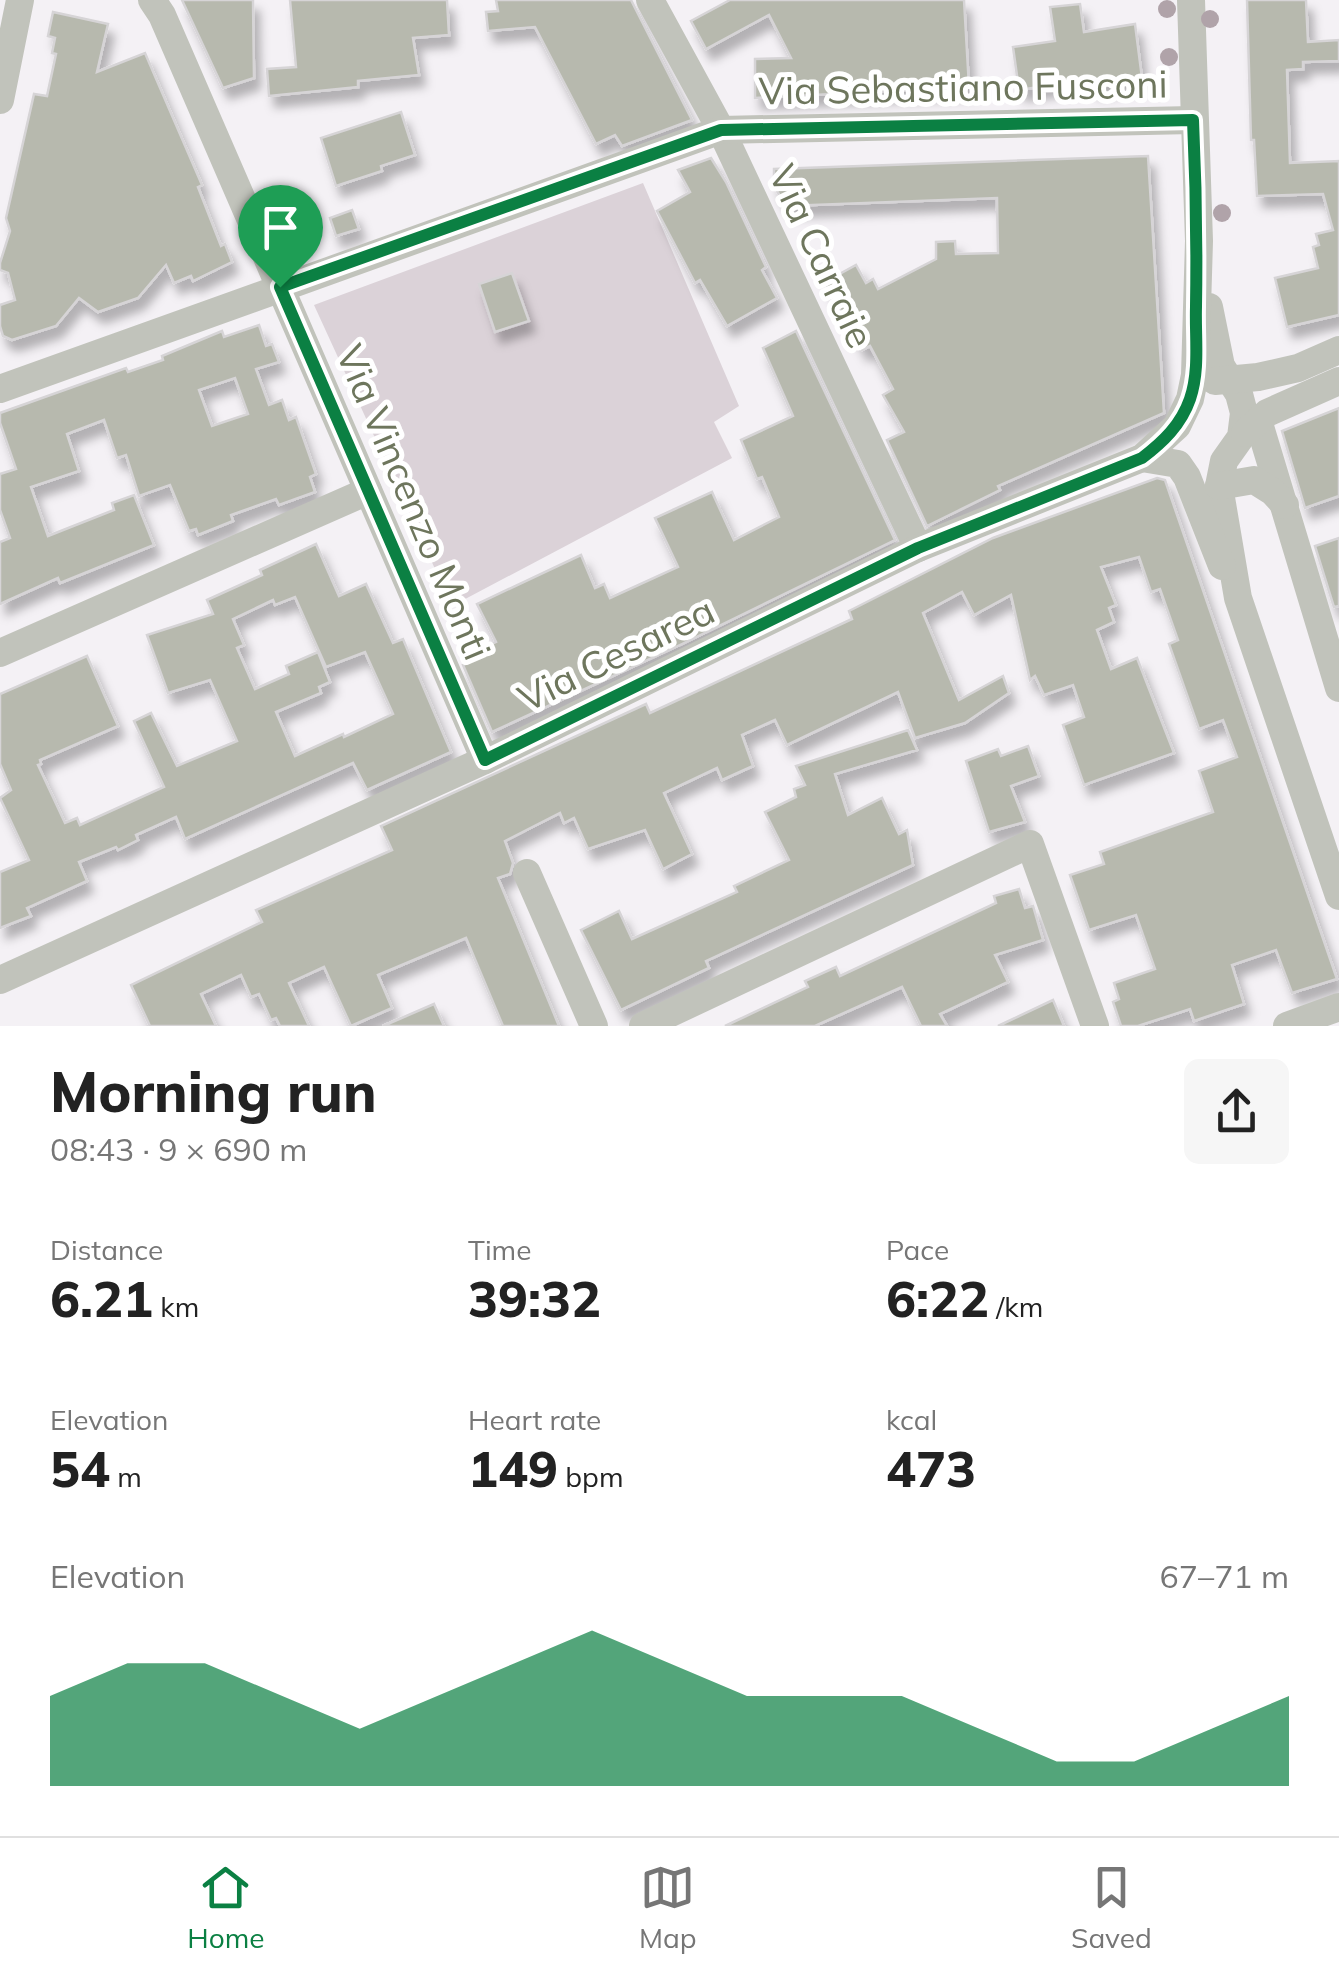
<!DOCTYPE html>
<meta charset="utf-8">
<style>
:root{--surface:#fff;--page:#f6f6f6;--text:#222;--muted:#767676;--line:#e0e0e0;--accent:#0b8043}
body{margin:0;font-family:Mulish,sans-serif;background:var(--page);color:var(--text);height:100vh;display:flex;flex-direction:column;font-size:38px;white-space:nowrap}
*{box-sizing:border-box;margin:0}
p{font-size:32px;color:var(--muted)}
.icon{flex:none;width:55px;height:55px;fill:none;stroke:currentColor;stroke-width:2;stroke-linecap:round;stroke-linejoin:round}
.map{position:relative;height:1026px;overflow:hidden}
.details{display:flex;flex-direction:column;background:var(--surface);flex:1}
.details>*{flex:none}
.pin{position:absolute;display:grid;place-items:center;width:85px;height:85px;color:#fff;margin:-102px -42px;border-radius:50% 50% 50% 0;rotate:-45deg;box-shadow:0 0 10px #0007}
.pin .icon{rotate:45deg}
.round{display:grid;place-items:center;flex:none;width:105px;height:105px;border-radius:15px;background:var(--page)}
.head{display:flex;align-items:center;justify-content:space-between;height:170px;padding:0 50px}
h1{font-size:55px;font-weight:800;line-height:75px}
.figures{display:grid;grid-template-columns:repeat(3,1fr);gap:15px;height:170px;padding:10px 50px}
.figures div{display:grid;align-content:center}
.figures b{font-size:50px;font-weight:800}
.figures small{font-size:28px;font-weight:400}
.figures p{font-size:28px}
.chart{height:280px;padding:20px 50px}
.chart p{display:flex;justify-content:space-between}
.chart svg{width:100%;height:180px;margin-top:10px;fill:var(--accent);opacity:.7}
.tabs{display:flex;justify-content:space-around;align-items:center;height:140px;border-top:2px solid var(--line);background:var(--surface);font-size:28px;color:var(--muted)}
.tabs a{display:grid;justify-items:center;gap:5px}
.tabs .active{color:var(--accent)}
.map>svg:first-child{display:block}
.green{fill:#dbd2d8}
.building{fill:#b7b9ae;stroke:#d6d4d6;stroke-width:2.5;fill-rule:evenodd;filter:url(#shadow)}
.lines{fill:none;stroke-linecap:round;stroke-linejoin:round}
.minor{stroke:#c1c3bb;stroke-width:28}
.tree{fill:#b0a3a9}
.route-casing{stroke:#fff;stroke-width:20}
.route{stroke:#0b8043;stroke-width:12}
.labels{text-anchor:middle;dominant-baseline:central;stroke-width:10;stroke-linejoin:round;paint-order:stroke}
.street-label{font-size:38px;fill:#6e765d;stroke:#fff}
</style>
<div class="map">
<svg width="1339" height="1026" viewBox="0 0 1339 1026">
<defs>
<filter id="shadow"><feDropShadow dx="6" dy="11" stdDeviation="5" flood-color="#0004"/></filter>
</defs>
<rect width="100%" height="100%" fill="#f4f1f5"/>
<polygon class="green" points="643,183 739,406 714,422 732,458 452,606 314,305"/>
<g class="building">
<polygon points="182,0 253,0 254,78 223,88"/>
<polygon points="290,0 447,0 449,35 413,38 419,75 358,81 358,87 269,96 267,69 296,67"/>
<polygon points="496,0 631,0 692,120 622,146 615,135 596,144 535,27 488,31 486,12 498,11"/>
<polygon points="730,0 964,0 969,87 755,98 755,59 791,58 769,15 706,49 691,21"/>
<polygon points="1247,0 1306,0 1308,42 1339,40 1339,61 1303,62 1303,69 1287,70 1290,163 1339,161 1339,315 1287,327 1275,278 1318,268 1313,247 1319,245 1316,234 1333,230 1323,194 1257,196 1254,140 1251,140"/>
<polygon points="1080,4 1084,32 1135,24 1142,78 1094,87 1092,79 1019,90 1013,47 1055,41 1050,7"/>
<polygon points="53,12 108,24 97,72 145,53 202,185 198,187 221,246 225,244 232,262 193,281 191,276 174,283 166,265 138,298 98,312 79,298 56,326 12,340 3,336 0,326 0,305 15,300 8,273 0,270 0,263 10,231 6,218 34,94 47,96 56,54 52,53 55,38 48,36"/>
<polygon points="401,112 415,155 381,166 382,171 336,186 321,138"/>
<polygon points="1148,156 1164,413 998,486 1000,490 927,526 887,440 904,432 883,395 893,389 870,346 862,350 825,282 856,265 866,283 873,279 878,289 936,259 936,242 955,241 956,254 998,253 997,198 786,206 774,186 774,169"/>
<polygon points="711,158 726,182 766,267 762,270 777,298 727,326 700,280 695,283 657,211 690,192 678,170"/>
<polygon points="352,210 359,229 336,236 330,218"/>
<polygon points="512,273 529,321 495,332 479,284"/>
<path d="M259 325 266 346 272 344 279 362 256 369 269 405 282 400 289 420 296 417 316 474 310 477 315 492 279 505 276 499 231 515 233 521 198 535 196 529 189 531 170 485 139 496 126 455 117 458 104 420 67 434 79 471 31 487 48 536 114 510 112 503 134 495 154 545 60 583 58 578 0 604V542L10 538 0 510V474L16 469 0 423V413L126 368 128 372 163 360 162 356 222 331 224 337ZM235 378 248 414 212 426 199 390Z"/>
<polygon points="796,331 895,540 682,644 492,732 463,665 468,663 466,656 496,642 477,604 581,555 595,588 604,584 610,598 678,567 655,518 712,492 734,540 779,517 762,477 757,479 741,440 793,416 763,348"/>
<polygon points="1339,408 1339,496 1305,508 1282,431"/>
<polygon points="1157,478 1165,480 1337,979 1292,993 1276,950 1232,965 1244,1004 1194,1021 1190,1009 1138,1026 1121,1026 1113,1002 1119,999 1114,983 1155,969 1136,915 1089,930 1070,875 1104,864 1100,852 1213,812 1199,771 1237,757 1223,720 1199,729 1169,644 1178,640 1160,589 1151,592 1139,557 1101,567 1116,605 1109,608 1114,622 1097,630 1111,669 1137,658 1174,753 1084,785 1063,725 1084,717 1073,685 1044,695 1035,676 1030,680 1011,595 974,615 962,592 923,613 959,700 1003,676 1009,693 965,723 915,738 898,692 787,745 775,720 742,735 753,766 722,780 717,768 664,793 692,854 663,869 645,830 588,849 574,818 564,823 560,813 505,841 513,863 510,874 498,878 559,1026 503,1026 466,938 378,975 392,1008 351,1026 324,967 289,983 309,1026 280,1026 276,1018 271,1020 259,994 251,997 241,975 201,994 216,1026 150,1026 131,985 262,922 256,910 392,850 381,826 646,704 650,713 852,619 849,611 993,538"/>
<polygon points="1339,538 1339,606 1334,607 1315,546"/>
<path d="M316 544 339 596 366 584 393 643 403 639 451 752 367 790 353 763 185 839 176 817 136 835 138 840 118 850 116 847 79 862 87 881 27 908 31 916 0 928V872L29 860 0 798 11 790 0 764V694L87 656 118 726 40 760 41 764 38 765 65 823 77 818 80 825 164 787 134 721 151 713 177 766 237 741 210 680 168 693 147 635 213 614 207 600 262 575 260 570ZM295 597 326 667 365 652 393 714 344 737 343 734 295 756 276 712 321 693 319 687 330 682 318 652 286 666 289 674 255 689 237 648 244 645 233 619 273 600 275 605Z"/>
<polygon points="908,730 917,750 835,774 848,815 882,798 899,834 907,830 913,865 706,961 709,968 621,1010 581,930 619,911 632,939 737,892 734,886 789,860 765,812 796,797 794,789 805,785 796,766"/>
<polygon points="1028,746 1039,776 1011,786 1025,822 989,832 966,761 998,749 1001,756"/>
<polygon points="1019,889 1025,908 1033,906 1043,940 995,955 1008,982 940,1014 947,1026 921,1026 902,987 815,1026 725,1026 808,987 805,981 836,967 840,976 996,903 994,896"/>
<polygon points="1053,1000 1064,1026 998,1026"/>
<polygon points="434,1004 444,1026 383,1026"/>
</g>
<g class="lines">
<g class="minor">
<polyline points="152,0 162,15 485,760"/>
<polyline points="650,0 721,130 918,548"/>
<polyline points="0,100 20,0"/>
<polyline points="1209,307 1221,366 1239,394 1244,413 1241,437 1224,461 1219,486 1238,598 1339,896"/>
<polyline points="1215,381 1258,377 1298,368 1339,350"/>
<polyline points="0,389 721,130 1193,120"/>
<polyline points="1258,420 1339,688"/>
<polyline points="1245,433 1267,413 1339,381"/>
<polyline points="1142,458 1178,464 1187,477 1222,566"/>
<polyline points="1219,486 1254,480 1273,492 1285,505"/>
<polyline points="0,653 368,491"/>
<polyline points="527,873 594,1026"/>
<polyline points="0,980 485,760 918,548 1142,458 1177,426 1190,399 1195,375 1199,241 1191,0"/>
<polyline points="643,1026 1030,844 1095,1026"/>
<polyline points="1287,1026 1339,1007"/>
</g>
</g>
<g class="tree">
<circle cx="1167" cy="9" r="9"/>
<circle cx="1210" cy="19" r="9"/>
<circle cx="1169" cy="57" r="9"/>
<circle cx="1222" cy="213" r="9"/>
</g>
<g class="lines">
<g class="route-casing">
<path id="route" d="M1193 120C1196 183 1197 244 1196 307 1195 337 1200 370 1190 399 1181 425 1163 442 1142 458L918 548 485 760 280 287 721 130Z"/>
</g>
<use href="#route" class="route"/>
</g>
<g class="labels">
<g class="street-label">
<text transform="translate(963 87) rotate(-1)">Via Sebastiano Fusconi</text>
<text transform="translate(822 256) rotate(65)">Via Carraie</text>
<text transform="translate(414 502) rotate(67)">Via Vincenzo Monti</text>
<text transform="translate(616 654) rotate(-26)">Via Cesarea</text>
</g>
</g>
</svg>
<div class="pin" style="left:280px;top:287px;background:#1e9e55"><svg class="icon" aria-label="arrive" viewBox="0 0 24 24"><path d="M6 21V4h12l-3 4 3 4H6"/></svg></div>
</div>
<section class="details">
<div class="head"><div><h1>Morning run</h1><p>08:43 · 9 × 690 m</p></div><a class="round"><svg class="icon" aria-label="share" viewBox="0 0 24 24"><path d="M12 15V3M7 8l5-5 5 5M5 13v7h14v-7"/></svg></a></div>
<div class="figures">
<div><p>Distance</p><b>6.21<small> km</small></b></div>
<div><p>Time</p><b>39:32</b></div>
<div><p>Pace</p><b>6:22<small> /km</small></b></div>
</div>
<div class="figures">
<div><p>Elevation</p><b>54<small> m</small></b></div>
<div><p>Heart rate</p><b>149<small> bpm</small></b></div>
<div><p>kcal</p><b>473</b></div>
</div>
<div class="chart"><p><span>Elevation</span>67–71 m</p>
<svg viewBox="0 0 160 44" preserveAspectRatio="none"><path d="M0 44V22L10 14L20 14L30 22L40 30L50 22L60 14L70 6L80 14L90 22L100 22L110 22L120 30L130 38L140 38L150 30L160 22V44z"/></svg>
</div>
</section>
<nav class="tabs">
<a class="active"><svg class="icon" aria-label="home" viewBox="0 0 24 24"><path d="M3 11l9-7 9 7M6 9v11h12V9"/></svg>Home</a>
<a><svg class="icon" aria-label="map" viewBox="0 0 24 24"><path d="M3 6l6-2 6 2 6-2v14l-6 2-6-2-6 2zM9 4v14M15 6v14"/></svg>Map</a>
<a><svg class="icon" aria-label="saved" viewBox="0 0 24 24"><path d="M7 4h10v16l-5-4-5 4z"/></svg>Saved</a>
</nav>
